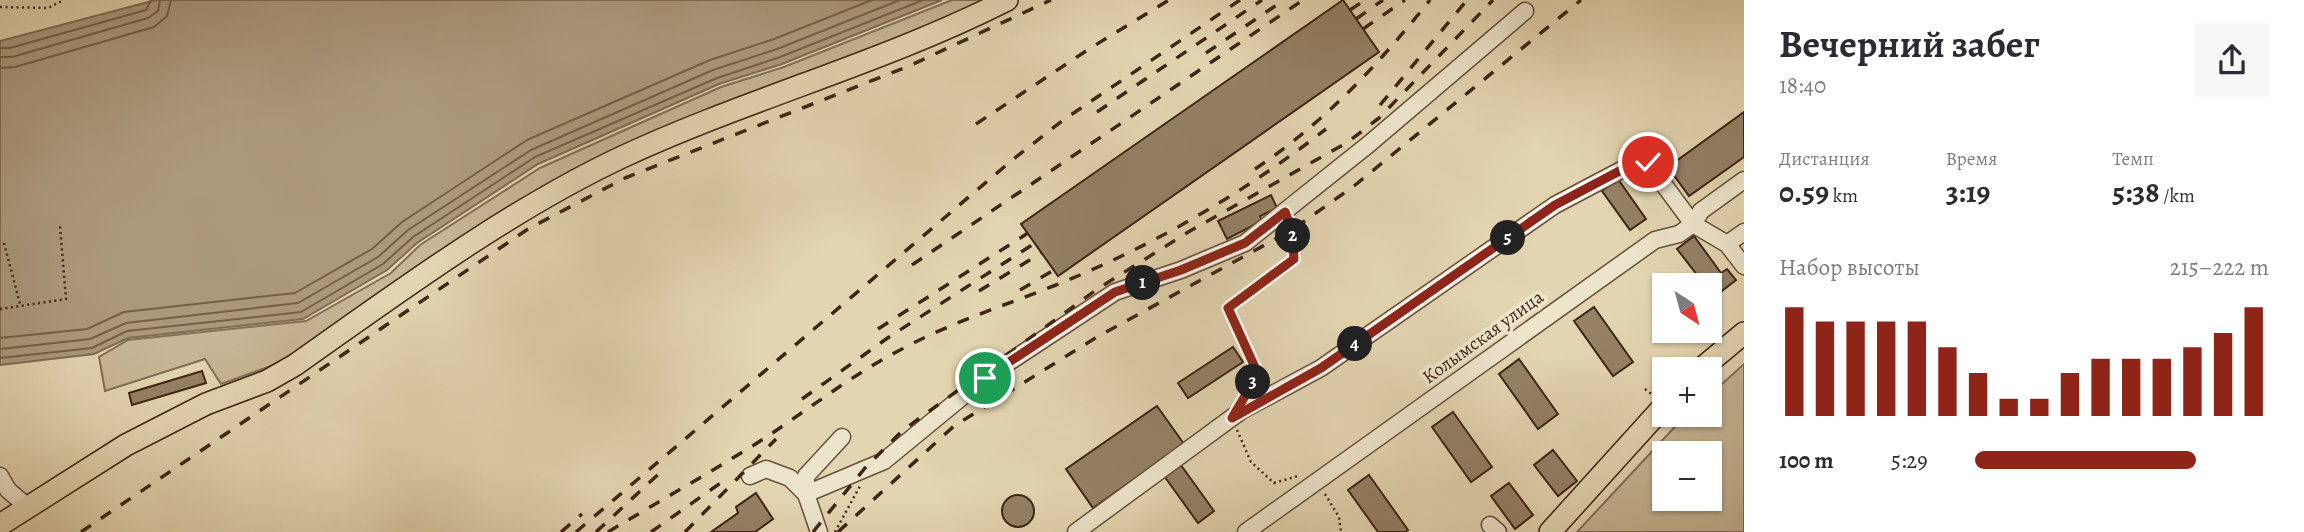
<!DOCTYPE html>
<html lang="ru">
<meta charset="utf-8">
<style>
:root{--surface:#fff;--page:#f7f7f7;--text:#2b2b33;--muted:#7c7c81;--accent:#8f2418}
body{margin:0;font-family:Alegreya,serif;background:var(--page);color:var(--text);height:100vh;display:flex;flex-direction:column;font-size:26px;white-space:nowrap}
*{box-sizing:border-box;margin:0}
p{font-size:23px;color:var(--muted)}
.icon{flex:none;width:38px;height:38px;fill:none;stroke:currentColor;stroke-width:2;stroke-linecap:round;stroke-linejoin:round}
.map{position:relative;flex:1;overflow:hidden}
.panel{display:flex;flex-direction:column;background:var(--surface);width:560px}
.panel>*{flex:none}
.needle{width:46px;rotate:144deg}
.controls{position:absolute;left:1652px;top:273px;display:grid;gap:14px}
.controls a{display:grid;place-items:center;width:70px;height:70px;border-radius:0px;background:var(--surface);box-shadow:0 2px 5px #0004;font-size:35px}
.pin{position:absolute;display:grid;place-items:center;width:60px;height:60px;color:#fff;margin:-30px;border:4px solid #fff;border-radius:50%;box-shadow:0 2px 7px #0007}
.km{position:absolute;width:35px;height:35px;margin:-18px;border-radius:50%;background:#222;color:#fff;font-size:19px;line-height:35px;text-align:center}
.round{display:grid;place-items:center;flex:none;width:74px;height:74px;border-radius:0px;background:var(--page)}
.head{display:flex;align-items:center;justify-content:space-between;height:119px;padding:0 35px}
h1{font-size:38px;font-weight:700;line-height:52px}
.figures{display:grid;grid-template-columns:repeat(3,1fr);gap:10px;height:119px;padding:7px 35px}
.figures div{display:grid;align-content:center}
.figures b{font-size:30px;font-weight:700}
.figures small{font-size:19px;font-weight:400}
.figures p{font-size:19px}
.chart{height:196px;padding:14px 35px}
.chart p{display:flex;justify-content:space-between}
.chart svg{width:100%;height:126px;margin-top:7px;stroke:var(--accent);stroke-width:6}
ul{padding:0 35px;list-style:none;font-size:23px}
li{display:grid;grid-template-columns:112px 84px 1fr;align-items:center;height:52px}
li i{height:18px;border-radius:9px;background:var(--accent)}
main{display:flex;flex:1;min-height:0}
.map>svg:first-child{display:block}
.green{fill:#c7b796;stroke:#836e56;stroke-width:2;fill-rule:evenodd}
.water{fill:#ab997c;stroke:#806b53;stroke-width:2}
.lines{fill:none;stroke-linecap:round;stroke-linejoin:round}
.shore{stroke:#755f48;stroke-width:2}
.building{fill:#948166;stroke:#3f2515;stroke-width:2}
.minor-casing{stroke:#68513c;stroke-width:19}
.major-casing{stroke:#3f2515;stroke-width:24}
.path{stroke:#3f2515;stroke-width:2.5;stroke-dasharray:2 3.5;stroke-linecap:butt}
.minor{stroke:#ede4cc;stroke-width:16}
.major{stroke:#e3d5b1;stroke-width:21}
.rail{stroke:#3f2515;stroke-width:3.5;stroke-dasharray:12 12;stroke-linecap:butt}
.route-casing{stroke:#fff;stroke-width:14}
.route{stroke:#8f2418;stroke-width:9}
.labels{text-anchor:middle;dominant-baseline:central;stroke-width:7;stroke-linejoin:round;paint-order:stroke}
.street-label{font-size:19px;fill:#3f2515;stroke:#ede4cc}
</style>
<main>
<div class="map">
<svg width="1744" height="532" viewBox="0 0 1744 532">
<rect width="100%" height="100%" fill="#e3d5b1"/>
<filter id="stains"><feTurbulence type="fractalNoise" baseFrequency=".00286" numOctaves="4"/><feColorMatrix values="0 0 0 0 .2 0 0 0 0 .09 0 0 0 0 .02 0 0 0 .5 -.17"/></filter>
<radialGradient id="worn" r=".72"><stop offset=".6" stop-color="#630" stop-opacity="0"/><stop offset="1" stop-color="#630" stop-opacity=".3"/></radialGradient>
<g class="green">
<polygon points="952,0 989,0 855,56 720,107 279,363 221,384 205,359 105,391 99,357 128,340 306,321 391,273 420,245 540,168 721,87 784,67"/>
<path d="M1744 364V532H1577L1684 417 1710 415V395ZM1664 453H1710V499H1664Z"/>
</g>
<polygon class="water" points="156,0 942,0 782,64 719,84 538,164 417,243 387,270 303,319 128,338 94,354 0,365 0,41"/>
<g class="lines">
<g class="shore">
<polyline points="0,48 10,48 146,10 151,0"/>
<polyline points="0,57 12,57 148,18 158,11 160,0"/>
<polyline points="0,68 15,67 154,27 167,16 171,0"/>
<polyline points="0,338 87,329 124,312 295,293 372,249 402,222 527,140 710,60 774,39 872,0"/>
<polyline points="0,349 90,339 126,323 298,303 378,257 408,230 531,150 713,70 777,49 900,0"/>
<polyline points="0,358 92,348 127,331 301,312 383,264 413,237 535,157 717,78 780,57 923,0"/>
</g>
</g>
<g class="building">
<polygon points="1343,0 1379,52 1058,276 1021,224"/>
<polygon points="1744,112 1744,157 1689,196 1668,167"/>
<polygon points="1618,179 1646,219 1630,230 1602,191"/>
<polygon points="1271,195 1277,208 1260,216 1262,221 1227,239 1218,221"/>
<polygon points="1694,236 1721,273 1727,269 1736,280 1714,297 1710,285 1705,285 1677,249"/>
<polygon points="1594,307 1633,362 1613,376 1574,321"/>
<polygon points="1233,347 1243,362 1188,398 1178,383"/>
<polygon points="1519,359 1558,414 1538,429 1499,374"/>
<polygon points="202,371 206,383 132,405 129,393"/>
<polygon points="1157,406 1184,444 1093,508 1066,469"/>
<polygon points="1453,412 1492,467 1471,482 1432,427"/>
<polygon points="1553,450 1577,481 1558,496 1534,465"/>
<polygon points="1178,461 1214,511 1198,523 1162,473"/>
<polygon points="1369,475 1408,530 1405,532 1378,532 1348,490"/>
<polygon points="1509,483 1533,515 1515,529 1491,496"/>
<polygon points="756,493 773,519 755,532 711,532 738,513 736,507"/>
<circle cx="1018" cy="511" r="16"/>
</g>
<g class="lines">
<g class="minor-casing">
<g id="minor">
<polyline points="1727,244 1744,232"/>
<polyline points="0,476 8,490 29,508"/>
<polyline points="750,476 766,469 790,478 806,494"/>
<polyline points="806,494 884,461 985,378 1115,292 1181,270 1245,243 1369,144 1525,11"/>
<polyline points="1490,525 1498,532"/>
<polyline points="819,532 806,494 806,476 842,437"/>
<polyline points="1076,532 1241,411 1321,368 1555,205 1644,158 1693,224 1701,211 1744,180"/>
<polyline points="1246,532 1655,240 1679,234 1693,224 1727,244 1744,266"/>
</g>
</g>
<g class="major-casing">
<g id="major">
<polyline points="1701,369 1744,333"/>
<path d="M0 525 126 445 206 404 267 381 295 365C397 293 508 211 620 158 746 99 883 63 1007 0"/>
<polyline points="1550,532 1664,406"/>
</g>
</g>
<g class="path">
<polyline points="0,7 48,8 64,0"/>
<polyline points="4,243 20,304"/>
<polyline points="0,309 66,299 60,226"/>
<polyline points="1645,389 1654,396"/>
<polyline points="1248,390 1258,374 1229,308 1294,259 1290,225"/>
<polyline points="1237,430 1251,462 1274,483 1298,476"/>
<polyline points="1325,494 1339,517 1341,532"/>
<polyline points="835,532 860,486"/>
</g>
<use href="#minor" class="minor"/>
<use href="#major" class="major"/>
<g class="rail">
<polyline points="1350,10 1365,0"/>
<polyline points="1356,19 1383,0"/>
<polyline points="1363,29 1405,0"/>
<polyline points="1206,53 1284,0"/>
<polyline points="1380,105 1467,0"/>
<polyline points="1097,112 1262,0"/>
<polyline points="976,124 1089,49 1169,0"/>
<path d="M1255 169C1324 123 1378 65 1430 0"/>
<polyline points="912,265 1303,0"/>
<polyline points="1020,290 1054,270"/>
<polyline points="979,291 1041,253"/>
<polyline points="878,329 1028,233"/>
<polyline points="802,399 889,337 1035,243"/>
<polyline points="81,532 528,229 625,178 909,66 1051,0"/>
<polyline points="561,532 582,514"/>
<polyline points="576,532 1011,161 1062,121 1240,0"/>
<polyline points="596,532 664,469"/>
<path d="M608 532C656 503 706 475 754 445 803 414 848 377 900 350 950 323 1003 306 1056 285 1153 246 1244 193 1326 129"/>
<polyline points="651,532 729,477"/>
<polyline points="685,532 776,439"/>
<polyline points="813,532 865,468 902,431 1099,288 1190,231 1348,142 1379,118 1493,0"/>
<polyline points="838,532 954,426 1097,337 1292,230 1354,186 1581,0"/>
</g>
</g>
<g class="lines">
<g class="route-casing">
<polyline id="route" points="985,378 1115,292 1181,270 1245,243 1285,212 1292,230 1294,259 1228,308 1258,374 1232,418 1321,368 1555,205 1644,158 1648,162"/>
</g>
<use href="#route" class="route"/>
</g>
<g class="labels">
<g class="street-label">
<text transform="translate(1483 337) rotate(-36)">Колымская улица</text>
</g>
</g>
<rect width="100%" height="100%" filter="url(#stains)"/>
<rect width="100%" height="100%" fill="url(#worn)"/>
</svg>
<div class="controls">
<a><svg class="needle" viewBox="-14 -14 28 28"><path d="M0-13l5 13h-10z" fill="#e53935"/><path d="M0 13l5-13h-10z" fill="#7c7c81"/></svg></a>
<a>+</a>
<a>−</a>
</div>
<div class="pin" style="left:985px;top:378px;background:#1e9e55"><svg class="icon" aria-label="arrive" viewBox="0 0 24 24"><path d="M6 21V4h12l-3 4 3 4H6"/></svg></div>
<div class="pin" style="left:1648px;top:162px;background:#d93025"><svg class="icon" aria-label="check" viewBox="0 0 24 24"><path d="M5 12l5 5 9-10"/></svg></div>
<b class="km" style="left:1143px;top:283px">1</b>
<b class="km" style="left:1293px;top:236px">2</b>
<b class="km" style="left:1253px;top:382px">3</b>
<b class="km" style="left:1355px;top:344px">4</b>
<b class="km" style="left:1508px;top:238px">5</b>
</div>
<section class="panel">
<div class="head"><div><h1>Вечерний забег</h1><p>18:40</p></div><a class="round"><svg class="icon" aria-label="share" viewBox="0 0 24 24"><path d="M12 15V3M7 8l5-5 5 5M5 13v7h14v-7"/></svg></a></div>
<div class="figures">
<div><p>Дистанция</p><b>0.59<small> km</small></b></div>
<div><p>Время</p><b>3:19</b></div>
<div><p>Темп</p><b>5:38<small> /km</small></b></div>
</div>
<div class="chart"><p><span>Набор высоты</span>215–222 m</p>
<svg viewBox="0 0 160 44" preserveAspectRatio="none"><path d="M5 44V6M15 44V11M25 44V11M35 44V11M45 44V11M55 44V20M65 44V29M75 44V38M85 44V38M95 44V29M105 44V24M115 44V24M125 44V24M135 44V20M145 44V15M155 44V6"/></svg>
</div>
<ul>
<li><b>100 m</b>5:29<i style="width:75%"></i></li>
</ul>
</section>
</main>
